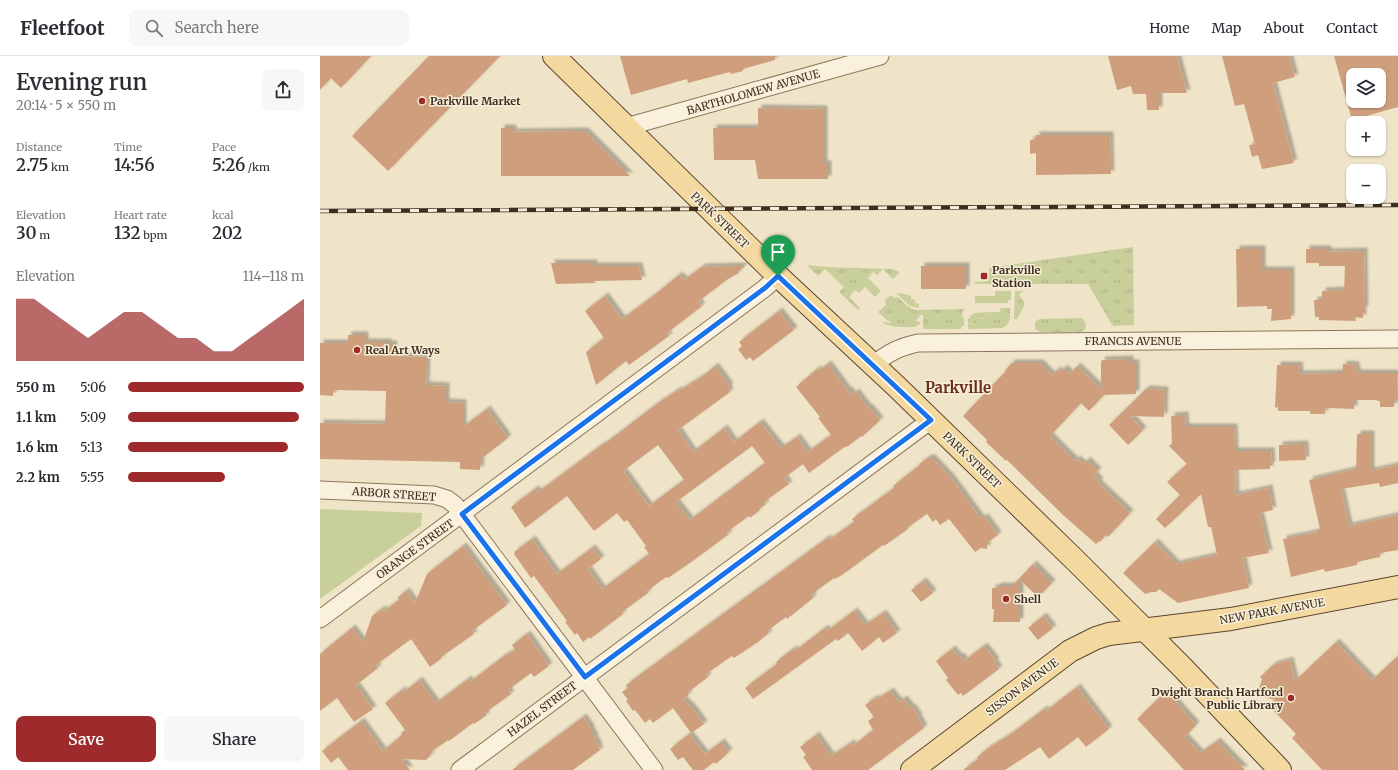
<!DOCTYPE html>
<meta charset="utf-8">
<style>
:root{--surface:#fff;--page:#f7f7f7;--text:#2b2b33;--muted:#7c7c81;--line:#e1e1e2;--accent:#9e2a2b}
body{margin:0;font-family:Merriweather,serif;background:var(--page);color:var(--text);height:100vh;display:flex;flex-direction:column;font-size:15px;white-space:nowrap}
*{box-sizing:border-box;margin:0}
p{font-size:13px;color:var(--muted)}
.icon{flex:none;width:22px;height:22px;fill:none;stroke:currentColor;stroke-width:2;stroke-linecap:round;stroke-linejoin:round}
.map{position:relative;flex:1;overflow:hidden}
.sheet{display:flex;flex-direction:column;background:var(--surface);width:320px}
.sheet>*{flex:none}
.buttons{position:absolute;left:1026px;top:12px;display:grid;gap:8px}
.buttons a{display:grid;place-items:center;width:40px;height:40px;border-radius:8px;background:var(--surface);box-shadow:0 1px 3px #0004;font-size:20px}
.pin{position:absolute;display:grid;place-items:center;width:34px;height:34px;color:#fff;margin:-41px -17px;border-radius:50% 50% 50% 0;rotate:-45deg;box-shadow:0 0 4px #0007}
.pin .icon{rotate:45deg}
.round{display:grid;place-items:center;flex:none;width:42px;height:42px;border-radius:8px;background:var(--page)}
.head{display:flex;align-items:center;justify-content:space-between;height:68px;padding:0 16px}
h1{font-size:22px;font-weight:600;line-height:30px}
.stats{display:grid;grid-template-columns:repeat(3,1fr);gap:6px;height:68px;padding:4px 16px}
.stats div{display:grid;align-content:center}
.stats b{font-size:17px;font-weight:600}
.stats small{font-size:11px;font-weight:400}
.stats p{font-size:11px}
.chart{height:112px;padding:8px 16px}
.chart p{display:flex;justify-content:space-between}
.chart svg{width:100%;height:72px;margin-top:4px;fill:var(--accent);opacity:.7}
.cta{display:flex;gap:8px;margin-top:auto;padding:8px 16px}
.cta a{flex:1;height:46px;border-radius:8px;background:var(--accent);color:#fff;font-size:16px;font-weight:600;line-height:46px;text-align:center}
.cta a+a{background:var(--page);color:var(--text)}
ul{padding:0 16px;list-style:none;font-size:13px}
li{display:grid;grid-template-columns:64px 48px 1fr;align-items:center;height:30px}
li i{height:10px;border-radius:5px;background:var(--accent)}
header{display:flex;align-items:center;gap:24px;box-sizing:border-box;height:56px;padding:0 20px;background:var(--surface);border-bottom:1px solid var(--line)}
header strong{font-size:19px}
nav{display:flex;gap:22px;margin-inline-start:auto;font-size:14px}
.search{width:280px;height:36px;background:var(--page);display:flex;align-items:center;gap:10px;box-sizing:border-box;padding:0 14px;border-radius:8px;color:var(--muted);font-size:15px}
main{display:flex;flex:1;min-height:0}
.map>svg:first-child{display:block}
.grass{fill:url(#grass-tufts)}
.green{fill:#c9cf9b}
.building{fill:#cf9f7d;fill-rule:evenodd;filter:url(#shadow)}
.lines{fill:none;stroke-linecap:round;stroke-linejoin:round}
.minor-casing{stroke:#8d765c;stroke-width:19}
.major-casing{stroke:#5b4430;stroke-width:24}
.minor{stroke:#faf1dc;stroke-width:17}
.major{stroke:#f3d9a0;stroke-width:22}
.rail-casing{stroke:#3d2e20;stroke-width:4.5}
.rail{stroke:#f7eed8;stroke-width:3;stroke-dasharray:9;stroke-linecap:butt}
.route-casing{stroke:#fff;stroke-width:8}
.route{stroke:#1a73e8;stroke-width:5}
.poi-dot{fill:#9e2a2b;stroke:#f7eed8;stroke-width:1.5}
.labels{text-anchor:middle;dominant-baseline:central;stroke-width:3;stroke-linejoin:round;paint-order:stroke}
.street-label{font-size:11px;fill:#3d2e20;stroke:#f7eed8}
.poi-label{font-size:11px;font-weight:bold;fill:#3d2e20;stroke:#f7eed8;text-anchor:start}
.district-label{font-size:15px;font-weight:bold;fill:#6b2e1e;stroke:#f7eed8}
</style>
<header>
<strong>Fleetfoot</strong>
<div class="search"><svg class="icon" aria-label="search" viewBox="0 0 24 24"><circle cx="10" cy="10" r="6"/><path d="M15 15l6 6"/></svg>Search here</div>
<nav><a>Home</a><a>Map</a><a>About</a><a>Contact</a></nav>
</header>
<main>
<section class="sheet">
<div class="head"><div><h1>Evening run</h1><p>20:14 · 5 × 550 m</p></div><a class="round"><svg class="icon" aria-label="share" viewBox="0 0 24 24"><path d="M12 15V3M7 8l5-5 5 5M5 13v7h14v-7"/></svg></a></div>
<div class="stats">
<div><p>Distance</p><b>2.75<small> km</small></b></div>
<div><p>Time</p><b>14:56</b></div>
<div><p>Pace</p><b>5:26<small> /km</small></b></div>
</div>
<div class="stats">
<div><p>Elevation</p><b>30<small> m</small></b></div>
<div><p>Heart rate</p><b>132<small> bpm</small></b></div>
<div><p>kcal</p><b>202</b></div>
</div>
<div class="chart"><p><span>Elevation</span>114–118 m</p>
<svg viewBox="0 0 160 44" preserveAspectRatio="none"><path d="M0 44V6L10 6L20 14L30 22L40 30L50 22L60 14L70 14L80 22L90 30L100 30L110 38L120 38L130 30L140 22L150 14L160 6V44z"/></svg>
</div>
<ul>
<li><b>550 m</b>5:06<i style="width:100%"></i></li>
<li><b>1.1 km</b>5:09<i style="width:97%"></i></li>
<li><b>1.6 km</b>5:13<i style="width:91%"></i></li>
<li><b>2.2 km</b>5:55<i style="width:55%"></i></li>
</ul>
<div class="cta"><a>Save</a><a>Share</a></div>
</section>
<div class="map">
<svg width="1078" height="714" viewBox="0 0 1078 714">
<defs>
<pattern id="grass-tufts" width="24" height="20" patternUnits="userSpaceOnUse"><rect width="24" height="20" fill="#c9cf9b"/><path d="M3 7l-1-3M5 7V3M7 7l1-3M15 17l-1-3M17 17v-4M19 17l1-3" fill="none" stroke="#aeb285"/></pattern>
<filter id="shadow"><feDropShadow dx="3.5" dy="-3.5" stdDeviation="1" flood-color="#0004"/></filter>
</defs>
<rect width="100%" height="100%" fill="#f0e4c8"/>
<g class="grass">
<polygon points="813,191 814,269 794,270 792,269 768,228 692,228 692,225 674,225 673,221 669,221 669,212"/>
<polygon points="487,209 507,211 572,213 580,216 573,223 563,213 557,219 553,216 548,222 561,235 555,241 545,231 539,237 535,234 529,241 540,252 538,254 519,236 524,231 505,213 498,220"/>
<polygon points="695,235 704,235 699,238 705,248 697,263 694,263"/>
<polygon points="578,236 580,238 581,237 591,240 591,243 595,244 595,247 599,248 599,252 590,250 577,238"/>
<path d="M571 239 574 242 578 241 586 249 594 254 642 253 644 252 643 256H642V261L644 262V270H642L641 273H603V259H600L596 265 600 266V268L596 270V271C585 271 573 272 563 267V266L570 267 571 266 567 264 558 256 566 249 565 244Z"/>
<path d="M680 252H690C690 261 692 268 682 272L648 273V267L651 268 656 263H662L670 259 671 256H680Z"/>
<path d="M761 262 764 264 766 268 765 274 761 276H720L715 273C715 268 714 265 720 263Z"/>
</g>
<g class="green">
<polygon points="668,221 673,221 674,225 692,225 692,228 655,228 655,226 668,225"/>
<polygon points="675,235 691,235 691,243 688,245 688,247 655,247 655,240 675,240"/>
<path d="M671 256C668 263 662 262 656 263L653 267H648V262H650V259H653V257Z"/>
<polygon points="0,453 102,457 101,470 0,543"/>
</g>
<g class="building">
<polygon points="0,0 51,0 21,32 11,22 0,34"/>
<polygon points="109,0 180,0 68,115 32,80"/>
<polygon points="300,0 455,0 455,4 423,13 423,15 411,18 410,16 368,27 367,23 311,39"/>
<polygon points="788,0 857,0 867,37 839,37 839,54 827,54 826,38 813,38 811,30 797,34"/>
<polygon points="902,0 969,0 975,21 953,27 974,107 942,113 938,99 932,101 929,89 935,88 924,48 915,50"/>
<path d="M1014 0H1078V51L1032 64ZM1033 19H1059V45H1033Z"/>
<polygon points="438,52 504,53 504,108 508,108 508,123 438,123 435,104 394,104 393,72 438,72"/>
<polygon points="181,72 193,72 193,76 265,75 310,120 181,120"/>
<polygon points="716,79 790,79 791,118 716,119 716,97 710,98 710,84 716,84"/>
<polygon points="916,193 942,193 942,214 971,214 971,263 951,265 952,253 947,253 947,250 917,251"/>
<polygon points="986,193 1008,193 1008,196 1044,195 1045,253 1043,253 1043,262 1035,261 1036,265 999,264 999,261 995,261 994,244 1002,244 1002,235 1024,234 1025,210 999,210 999,207 986,207"/>
<polygon points="231,207 274,207 274,210 319,210 322,224 274,225 276,227 236,228"/>
<polygon points="425,210 418,216 419,217 408,223 379,245 381,251 347,277 349,280 309,309 306,305 276,329 266,296 284,282 265,255 285,240 302,263 333,240 359,219 364,224 382,211"/>
<rect x="601" y="210" width="45" height="23"/>
<polygon points="459,255 474,274 433,305 430,301 426,304 418,293 422,290 419,286"/>
<polygon points="28,279 45,279 45,286 68,286 68,288 74,288 73,300 107,301 106,329 126,330 126,346 143,347 143,371 167,353 188,382 161,403 160,414 140,413 140,406 0,403 0,367 65,368 66,335 13,334 13,340 0,339 0,287 28,287"/>
<polygon points="810,303 810,307 816,307 816,338 784,339 769,355 761,347 730,380 755,405 757,403 763,408 767,404 778,415 774,419 780,425 778,427 810,457 788,481 786,479 780,486 779,485 776,488 743,459 687,404 686,405 666,386 667,384 643,360 686,315 685,314 692,307 720,307 732,319 737,314 740,316 744,312 750,318 757,310 781,333 781,306 782,304"/>
<path d="M508 308 528 335 529 334 532 339 536 336 548 352 549 351 560 364 557 367 542 381 541 380 527 391V390L523 392 489 417 483 408 464 422 469 428 444 446 446 448 439 453 440 454 430 462 429 460 407 476 409 478 374 504 348 522 346 521 327 535 328 537 302 556 303 558 270 583 269 581 263 586 257 577 255 579 245 566 247 565 214 520 211 522 194 498 195 497 194 496 212 483 237 518 272 492 281 503 268 513 282 533 329 498 324 491 326 490 307 464 304 466 297 457 274 475 247 440 205 472 191 451 215 433 218 436 283 388V389L338 347 358 334 359 335 383 320 395 310 410 330 408 332 410 336 358 374 373 396 404 372 414 386 440 366 461 392 477 381 488 396 511 379 498 362 500 361 476 331 497 313 498 315ZM338 389 364 424 329 450 303 415ZM432 390 445 407 370 464 356 446Z"/>
<polygon points="1023,308 1036,309 1037,317 1074,317 1074,318 1077,318 1078,344 1074,344 1074,351 1060,351 1060,345 1057,345 1057,344 1034,344 1034,353 1006,352 1005,353 1005,358 990,358 990,355 958,355 958,351 955,352 957,309 979,309 980,318 1022,317"/>
<polygon points="826,333 845,334 844,361 810,360 823,374 808,389 789,369"/>
<polygon points="865,359 866,371 914,371 915,395 951,395 952,409 950,409 950,413 915,414 916,439 949,432 953,454 940,457 949,497 923,502 929,532 858,547 839,533 836,536 832,536 825,538 803,517 835,486 856,508 897,499 891,471 888,471 881,438 845,472 836,463 860,439 847,426 867,408 849,390 852,387 851,360"/>
<polygon points="1037,378 1051,378 1051,415 1078,409 1078,427 1060,431 1059,427 1021,433 1029,470 1078,459 1078,494 1060,497 1060,501 1037,506 1037,509 1005,516 1004,513 971,521 963,483 998,476 997,473 1000,473 989,424 1036,413"/>
<polygon points="985,388 986,404 959,405 959,389"/>
<polygon points="608,402 612,402 631,422 661,463 665,461 678,479 667,487 667,493 661,492 655,496 629,463 620,469 616,463 613,466 607,458 587,472 588,473 564,490 563,489 522,519 515,523 514,522 492,538 493,542 467,563 466,561 447,575 449,577 438,586 414,602 412,600 386,618 388,621 367,637 369,639 363,643 374,654 384,668 371,677 353,652 333,667 330,663 325,667 315,654 313,655 306,645 308,644 302,636 308,632 306,629 507,482 509,484 534,466 532,463 574,432 573,430 600,409 599,408"/>
<polygon points="143,490 187,549 152,575 154,578 121,601 122,602 110,611 91,583 56,609 58,612 36,629 53,653 34,666 17,642 0,655 0,598 32,572 43,586 52,560 62,553 64,555 79,544 78,541 86,535 95,547 107,518"/>
<polygon points="713,508 732,527 718,541 700,524 700,566 673,566 674,553 672,553 672,532 677,532 677,530 692,530"/>
<polygon points="603,525 613,537 601,546 591,534"/>
<polygon points="534,555 545,569 563,557 577,577 563,587 559,581 542,595 528,577 518,585 516,583 433,643 425,632 457,608 456,606 473,593 475,595 505,572 507,575"/>
<polygon points="723,560 733,572 718,584 708,572"/>
<polygon points="207,578 229,610 214,621 211,617 188,634 191,638 165,657 167,659 154,668 153,667 129,685 128,684 111,696 110,700 106,704 81,703 90,714 28,714 18,701 11,707 2,695 41,665 63,695 82,679 81,677 85,674 65,647 82,634 84,636 99,624 116,647 148,623 150,626 184,600 195,594 192,589"/>
<polygon points="1016,586 1052,624 1078,600 1078,714 1002,714 972,682 976,678 949,650 955,644 937,639 942,623 940,621 953,609 970,604 975,625"/>
<polygon points="664,590 676,605 674,606 679,613 643,640 641,637 638,639 626,624 628,622 616,605 632,593 639,601 641,600 644,605"/>
<polygon points="757,631 789,673 766,691 758,681 729,703 720,691 685,714 643,714 658,703 657,701 667,693 691,678 724,653 726,655"/>
<polygon points="570,635 579,646 584,643 591,652 592,651 599,661 598,662 604,672 548,714 492,714 483,701 486,699 480,691 496,679 511,700 531,687 533,690 553,674 548,665 554,661 545,649 555,642 556,644"/>
<polygon points="846,635 876,669 865,681 880,697 897,685 925,714 864,714 817,663"/>
<polygon points="263,661 271,672 271,675 275,681 274,682 279,690 278,691 280,694 253,714 192,714"/>
<polygon points="369,678 385,698 401,686 409,696 396,708 394,706 384,714 373,714 363,701 358,704 350,693"/>
</g>
<g class="lines">
<g class="minor-casing">
<g id="minor">
<polyline points="306,71 560,0"/>
<path d="M553 309C568 297 579 291 598 287L1078 283"/>
<polyline points="0,434 114,439 127,443 135,449 334,714"/>
<polyline points="0,563 445,232 458,220"/>
<polyline points="140,714 611,364"/>
</g>
</g>
<g class="major-casing">
<g id="major">
<polyline points="234,0 458,220 576,330 758,507 862,611 960,714"/>
<polyline points="592,714 750,595 776,582 789,578 911,563 1078,531"/>
</g>
</g>
<use href="#minor" class="minor"/>
<use href="#major" class="major"/>
<g class="rail-casing">
<polyline id="rail" points="0,155 1078,149"/>
</g>
<use href="#rail" class="rail"/>
</g>
<g class="lines">
<g class="route-casing">
<polygon id="route" points="458,220 611,364 265,621 142,458 445,232"/>
</g>
<use href="#route" class="route"/>
</g>
<g class="poi-dot">
<circle cx="102" cy="45" r="4"/>
<rect x="660" y="216" width="8" height="8" rx="2"/>
<circle cx="37" cy="294" r="4"/>
<circle cx="686" cy="543" r="4"/>
<circle cx="971" cy="642" r="4"/>
</g>
<g class="labels">
<g class="street-label">
<text transform="translate(433 36) rotate(-16)">BARTHOLOMEW AVENUE</text>
<text transform="translate(400 164) rotate(44)">PARK STREET</text>
<text x="813" y="285">FRANCIS AVENUE</text>
<text transform="translate(652 404) rotate(44)">PARK STREET</text>
<text transform="translate(74 438) rotate(4)">ARBOR STREET</text>
<text transform="translate(95 493) rotate(-36)">ORANGE STREET</text>
<text transform="translate(952 555) rotate(-10)">NEW PARK AVENUE</text>
<text transform="translate(702 631) rotate(-37)">SISSON AVENUE</text>
<text transform="translate(222 653) rotate(-37)">HAZEL STREET</text>
</g>
<g class="poi-label">
<text x="110" y="45">Parkville Market</text>
<text x="672" y="214">Parkville<tspan x="672" dy="13">Station</tspan></text>
<text x="45" y="294">Real Art Ways</text>
<text x="694" y="543">Shell</text>
<text x="963" y="636" text-anchor="end">Dwight Branch Hartford<tspan x="963" dy="13">Public Library</tspan></text>
</g>
<g class="district-label">
<text x="638" y="331">Parkville</text>
</g>
</g>
</svg>
<div class="buttons">
<a><svg class="icon" aria-label="layers" viewBox="0 0 24 24"><path d="M12 4l9 5-9 5-9-5zM3 14l9 5 9-5"/></svg></a>
<a>+</a>
<a>−</a>
</div>
<div class="pin" style="left:458px;top:220px;background:#1e9e55"><svg class="icon" aria-label="arrive" viewBox="0 0 24 24"><path d="M6 21V4h12l-3 4 3 4H6"/></svg></div>
</div>
</main>
